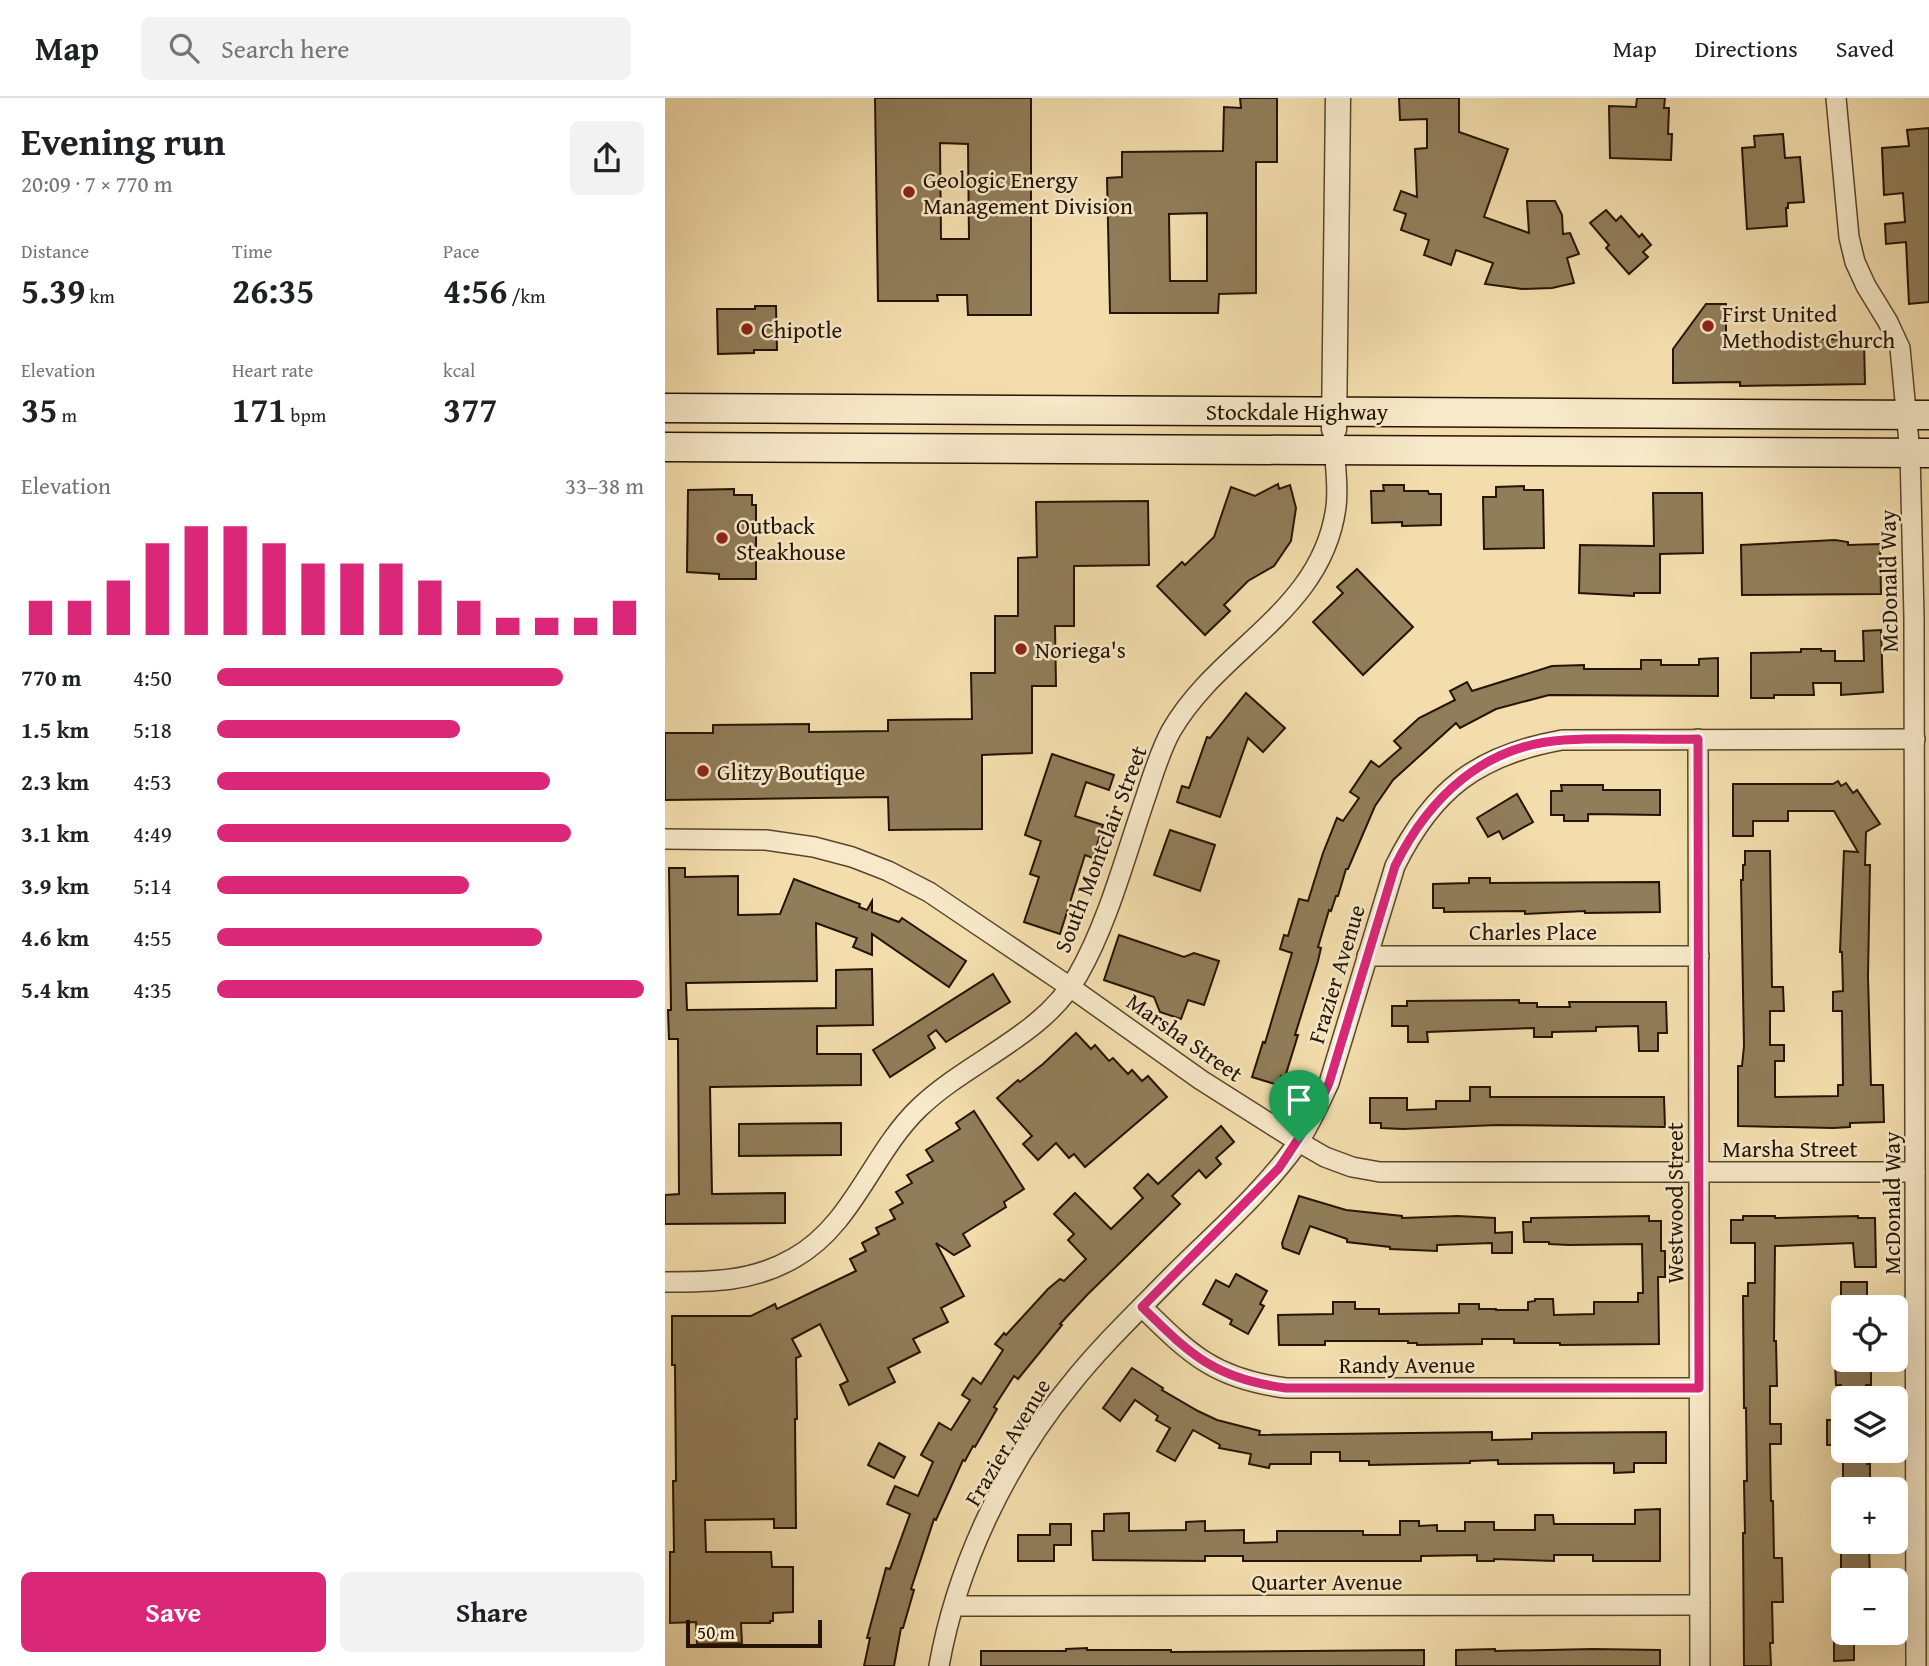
<!DOCTYPE html>
<meta charset="utf-8">
<style>
:root{--surface:#fff;--page:#f2f2f2;--text:#202124;--muted:#757577;--line:#e0e0e0;--accent:#db2777}
body{margin:0;font-family:"Gentium Book Plus",serif;background:var(--page);color:var(--text);height:100vh;display:flex;flex-direction:column;font-size:26px;white-space:nowrap}
*{box-sizing:border-box;margin:0}
p{font-size:23px;color:var(--muted)}
.icon{flex:none;width:38px;height:38px;fill:none;stroke:currentColor;stroke-width:2;stroke-linecap:round;stroke-linejoin:round}
.map{position:relative;flex:1;overflow:hidden}
.drawer{display:flex;flex-direction:column;background:var(--surface);width:665px}
.drawer>*{flex:none}
.buttons{position:absolute;left:1166px;top:1197px;display:grid;gap:14px}
.buttons a{display:grid;place-items:center;width:77px;height:77px;border-radius:10px;background:var(--surface);box-shadow:0 7px 28px #0002;font-size:35px}
.scale{position:absolute;left:21px;bottom:18px;width:136px;box-sizing:border-box;padding-left:7px;border:4px solid #251400;border-top:0;font-size:19px;line-height:24px;white-space:nowrap;color:#251400;-webkit-text-stroke:5px #f7e9c9;paint-order:stroke}
.pin{position:absolute;display:grid;place-items:center;width:60px;height:60px;color:#fff;margin:-72px -30px;border-radius:50% 50% 50% 0;rotate:-45deg;box-shadow:0 0 7px #0007}
.pin .icon{rotate:45deg}
.round{display:grid;place-items:center;flex:none;width:74px;height:74px;border-radius:10px;background:var(--page)}
.head{display:flex;align-items:center;justify-content:space-between;height:119px;padding:0 21px}
h1{font-size:38px;font-weight:600;line-height:52px}
.stats{display:grid;grid-template-columns:repeat(3,1fr);gap:10px;height:119px;padding:7px 21px}
.stats div{display:grid;align-content:center}
.stats b{font-size:35px;font-weight:600}
.stats small{font-size:19px;font-weight:400}
.stats p{font-size:19px}
.chart{height:196px;padding:14px 21px}
.chart p{display:flex;justify-content:space-between}
.chart svg{width:100%;height:126px;margin-top:7px;stroke:var(--accent);stroke-width:6}
.action{display:flex;gap:14px;margin-top:auto;padding:14px 21px}
.action a{flex:1;height:80px;border-radius:10px;background:var(--accent);color:#fff;font-size:28px;font-weight:600;line-height:80px;text-align:center}
.action a+a{background:var(--page);color:var(--text)}
ul{padding:0 21px;list-style:none;font-size:23px}
li{display:grid;grid-template-columns:112px 84px 1fr;align-items:center;height:52px}
li i{height:18px;border-radius:9px;background:var(--accent)}
header{display:flex;align-items:center;gap:42px;box-sizing:border-box;height:98px;padding:0 35px;background:var(--surface);border-bottom:2px solid var(--line)}
header strong{font-size:33px}
nav{display:flex;gap:38px;margin-inline-start:auto;font-size:24px}
.search{width:490px;height:63px;background:var(--page);display:flex;align-items:center;gap:18px;box-sizing:border-box;padding:0 24px;border-radius:10px;color:var(--muted);font-size:26px}
main{display:flex;flex:1;min-height:0}
.map>svg:first-child{display:block}
.building{fill:#907d59;stroke:#251400;stroke-width:2;fill-rule:evenodd}
.lines{fill:none;stroke-linecap:round;stroke-linejoin:round}
.minor-casing{stroke:#58462b;stroke-width:22}
.tertiary-casing{stroke:#58462b;stroke-width:27}
.secondary-casing{stroke:#251400;stroke-width:31}
.minor{stroke:#f7e9c9;stroke-width:19}
.tertiary{stroke:#f7e9c9;stroke-width:24}
.secondary{stroke:#f7e9c9;stroke-width:28}
.route-casing{stroke:#fff;stroke-width:14}
.route{stroke:#db2777;stroke-width:9}
.poi-dot{fill:#8f2418;stroke:#f7e9c9;stroke-width:2.5}
.labels{text-anchor:middle;dominant-baseline:central;stroke-width:5;stroke-linejoin:round;paint-order:stroke}
.poi-label{font-size:23px;fill:#251400;stroke:#f7e9c9;text-anchor:start}
.street-label{font-size:23px;fill:#251400;stroke:#f7e9c9}
</style>
<header>
<strong>Map</strong>
<div class="search"><svg class="icon" aria-label="search" viewBox="0 0 24 24"><circle cx="10" cy="10" r="6"/><path d="M15 15l6 6"/></svg>Search here</div>
<nav><a>Map</a><a>Directions</a><a>Saved</a></nav>
</header>
<main>
<section class="drawer">
<div class="head"><div><h1>Evening run</h1><p>20:09 · 7 × 770 m</p></div><a class="round"><svg class="icon" aria-label="share" viewBox="0 0 24 24"><path d="M12 15V3M7 8l5-5 5 5M5 13v7h14v-7"/></svg></a></div>
<div class="stats">
<div><p>Distance</p><b>5.39<small> km</small></b></div>
<div><p>Time</p><b>26:35</b></div>
<div><p>Pace</p><b>4:56<small> /km</small></b></div>
</div>
<div class="stats">
<div><p>Elevation</p><b>35<small> m</small></b></div>
<div><p>Heart rate</p><b>171<small> bpm</small></b></div>
<div><p>kcal</p><b>377</b></div>
</div>
<div class="chart"><p><span>Elevation</span>33–38 m</p>
<svg viewBox="0 0 160 44" preserveAspectRatio="none"><path d="M5 44V32M15 44V32M25 44V25M35 44V12M45 44V6M55 44V6M65 44V12M75 44V19M85 44V19M95 44V19M105 44V25M115 44V32M125 44V38M135 44V38M145 44V38M155 44V32"/></svg>
</div>
<ul>
<li><b>770 m</b>4:50<i style="width:81%"></i></li>
<li><b>1.5 km</b>5:18<i style="width:57%"></i></li>
<li><b>2.3 km</b>4:53<i style="width:78%"></i></li>
<li><b>3.1 km</b>4:49<i style="width:83%"></i></li>
<li><b>3.9 km</b>5:14<i style="width:59%"></i></li>
<li><b>4.6 km</b>4:55<i style="width:76%"></i></li>
<li><b>5.4 km</b>4:35<i style="width:100%"></i></li>
</ul>
<div class="action"><a>Save</a><a>Share</a></div>
</section>
<div class="map">
<svg width="1264" height="1568" viewBox="0 0 1264 1568">
<rect width="100%" height="100%" fill="#f3ddac"/>
<filter id="stains"><feTurbulence type="fractalNoise" baseFrequency=".00286" numOctaves="4"/><feColorMatrix values="0 0 0 0 .2 0 0 0 0 .09 0 0 0 0 .02 0 0 0 .5 -.17"/></filter>
<radialGradient id="worn" r=".72"><stop offset=".6" stop-color="#630" stop-opacity="0"/><stop offset="1" stop-color="#630" stop-opacity=".3"/></radialGradient>
<g class="building">
<path d="M210 0H366V217H303L302 197H272L273 203H213ZM275 45 303 46 304 141H276Z"/>
<path d="M575 0H612V64H591V195L554 196 553 215H445L442 80 457 79V54L558 53 559 9 576 10ZM542 115V183H505L504 116Z"/>
<polygon points="734,0 794,0 794,34 843,51 819,119 864,135 862,103 890,103 897,117 898,136 905,135 914,156 902,160 909,185 887,190 857,191 820,186 828,165 791,152 786,167 759,157 764,142 736,132 741,116 729,112 736,93 752,99 750,51 762,50 762,21 735,22"/>
<polygon points="972,0 1000,0 999,10 1004,10 1003,36 1007,36 1006,62 945,60 944,8 971,9"/>
<polygon points="1264,30 1264,204 1244,206 1241,144 1221,146 1220,126 1240,124 1238,95 1219,97 1217,50 1244,48 1242,32"/>
<polygon points="1118,36 1120,60 1135,59 1139,104 1123,105 1123,110 1121,110 1122,128 1082,131 1077,50 1090,49 1089,38"/>
<polygon points="941,112 951,123 956,118 974,139 977,136 986,147 978,154 983,159 964,176 941,150 944,147 925,125"/>
<polygon points="1041,206 1061,206 1061,242 1199,241 1200,286 1075,288 1075,284 1008,285 1008,251"/>
<polygon points="90,208 111,208 112,252 89,252 89,255 53,256 52,211 90,211"/>
<polygon points="613,386 614,391 625,387 631,410 626,443 609,468 583,483 559,507 565,513 540,537 492,488 517,464 520,467 549,439 566,389 590,398"/>
<polygon points="718,387 739,387 739,393 763,393 764,396 776,396 776,427 737,428 737,424 707,425 706,393 719,393"/>
<polygon points="859,388 859,392 878,392 879,450 819,451 818,399 831,399 831,389"/>
<polygon points="69,391 69,397 87,397 87,407 91,407 91,481 54,481 54,476 22,474 23,392"/>
<polygon points="988,395 1037,395 1038,455 995,456 995,495 969,495 969,498 914,495 915,447 989,448"/>
<polygon points="483,403 484,467 409,468 409,528 390,528 391,588 367,588 367,655 317,657 317,731 224,732 223,699 0,702 0,635 48,635 48,627 144,626 144,634 223,633 223,622 307,621 306,575 330,575 330,518 353,518 353,460 372,459 371,404"/>
<polygon points="1170,442 1183,444 1183,447 1215,446 1216,496 1077,497 1076,447"/>
<polygon points="692,471 748,529 698,577 648,524 678,495 672,489"/>
<polygon points="1216,532 1218,594 1176,597 1176,585 1148,585 1149,597 1109,597 1109,600 1086,600 1086,555 1136,554 1136,551 1156,551 1156,553 1170,553 1170,563 1199,563 1198,533"/>
<polygon points="1053,560 1053,598 884,597 831,611 795,630 791,625 728,682 710,708 683,771 681,771 673,798 671,798 666,813 664,812 653,849 656,850 653,863 630,937 633,937 620,979 616,978 613,987 587,979 598,944 600,945 627,855 615,851 619,837 623,838 634,801 643,803 658,755 672,720 678,723 694,700 685,694 706,663 714,669 736,650 729,643 754,620 790,602 785,593 802,584 807,593 887,568 919,567 919,571 976,571 976,562 996,562 996,567 1034,567 1034,561"/>
<polygon points="581,595 620,630 598,654 583,640 555,719 512,704 517,688 524,690 542,639 545,640"/>
<polygon points="387,656 449,677 444,692 421,684 410,718 438,727 428,760 420,757 395,836 359,824 374,779 365,776 376,743 360,737"/>
<polygon points="1173,683 1176,688 1181,685 1188,695 1192,692 1215,726 1201,734 1200,767 1205,767 1203,879 1206,987 1218,987 1219,1024 1185,1025 1185,1029 1168,1030 1073,1028 1073,968 1077,968 1079,948 1076,782 1078,782 1078,767 1080,767 1080,753 1105,753 1107,889 1118,889 1119,913 1105,913 1105,947 1119,947 1119,963 1110,963 1110,999 1173,998 1173,987 1178,987 1177,913 1168,913 1168,894 1178,893 1177,854 1175,854 1179,753 1193,754 1169,713 1123,713 1123,723 1088,723 1088,738 1068,738 1068,686 1168,686"/>
<polygon points="896,687 938,687 938,692 995,692 995,717 923,716 923,723 899,723 899,717 886,717 886,693 897,693"/>
<polygon points="852,696 868,724 838,741 834,733 823,739 812,720"/>
<polygon points="505,732 550,747 535,793 489,777"/>
<polygon points="4,770 20,770 20,779 73,778 73,817 115,816 129,781 195,806 194,809 202,812 207,803 207,814 234,824 237,820 301,863 284,889 207,836 207,857 188,849 192,840 151,825 152,883 21,885 22,912 171,910 171,872 207,871 208,927 152,928 152,956 196,956 196,987 45,989 47,1096 120,1095 120,1125 0,1126 0,1097 14,1096 13,941 4,941 3,912 6,912"/>
<polygon points="804,780 825,780 825,785 994,784 995,814 920,815 920,813 860,816 860,813 779,814 779,810 768,810 768,786 804,785"/>
<polygon points="454,837 519,859 529,855 554,863 539,907 523,902 516,921 495,914 489,899 439,882"/>
<polygon points="328,876 345,904 281,944 271,932 263,938 270,950 225,979 208,952"/>
<polygon points="854,902 854,905 872,905 872,909 905,909 904,904 1001,904 1002,935 993,935 993,953 974,953 973,928 931,929 931,933 887,934 887,939 869,939 869,930 762,934 763,944 743,944 743,928 727,928 727,908 742,908 742,903"/>
<polygon points="411,935 426,951 430,947 444,963 448,960 463,976 467,972 477,983 483,978 502,999 420,1069 409,1056 404,1060 391,1045 373,1062 358,1046 367,1038 332,1000 353,982 355,984 378,966"/>
<polygon points="805,989 825,989 825,999 999,999 1000,1029 832,1027 738,1031 716,1030 716,1025 705,1025 705,1000 742,1000 742,1012 771,1011 771,1003 805,1003"/>
<polygon points="309,1013 359,1091 339,1104 341,1109 298,1136 305,1148 289,1157 271,1145 299,1198 276,1210 283,1224 248,1241 255,1254 223,1270 230,1284 184,1307 175,1287 183,1283 155,1226 127,1241 136,1258 131,1260 132,1321 130,1321 131,1430 109,1430 109,1421 40,1422 41,1454 106,1454 107,1469 128,1469 128,1514 108,1515 108,1523 105,1523 105,1525 76,1525 77,1545 32,1546 31,1524 5,1525 5,1454 9,1454 8,1383 11,1383 10,1267 7,1267 7,1218 86,1218 110,1206 112,1211 191,1173 185,1161 201,1153 197,1145 214,1136 211,1130 230,1121 225,1112 238,1105 231,1094 247,1085 242,1077 268,1063 261,1052 295,1031 291,1025"/>
<polygon points="176,1025 176,1057 74,1058 74,1026"/>
<polygon points="556,1028 569,1044 551,1060 556,1066 541,1080 534,1072 507,1098 515,1106 422,1197 395,1226 397,1227 353,1281 349,1278 329,1309 332,1311 310,1349 308,1348 300,1363 298,1362 271,1422 269,1421 246,1491 249,1492 238,1530 236,1530 229,1568 199,1568 205,1540 202,1540 221,1470 225,1471 245,1416 222,1406 230,1388 253,1398 268,1364 256,1357 274,1325 286,1332 305,1302 297,1297 308,1280 316,1286 338,1252 330,1246 339,1235 341,1237 383,1191 395,1181 399,1183 421,1161 403,1142 409,1136 389,1116 410,1095 446,1131 478,1100 469,1090 483,1076 493,1086"/>
<polygon points="634,1098 681,1112 737,1118 737,1120 793,1118 830,1120 830,1135 847,1134 847,1155 827,1155 827,1145 772,1147 772,1153 725,1151 725,1149 682,1144 682,1141 645,1128 634,1156 618,1150 617,1145"/>
<polygon points="984,1118 984,1123 996,1123 996,1153 1000,1153 1000,1179 993,1179 994,1246 895,1247 895,1245 849,1245 849,1241 817,1241 817,1246 752,1247 752,1245 743,1245 743,1243 660,1243 660,1247 614,1247 613,1217 668,1216 668,1204 690,1204 690,1211 714,1211 714,1216 794,1215 794,1206 814,1206 814,1211 831,1211 831,1212 863,1212 863,1204 870,1203 870,1201 888,1201 889,1217 929,1216 929,1204 973,1204 973,1195 978,1195 977,1146 904,1147 884,1146 884,1144 859,1144 858,1124 866,1124 866,1120"/>
<polygon points="1078,1118 1110,1118 1110,1120 1193,1118 1193,1120 1210,1120 1211,1169 1190,1169 1188,1145 1110,1148 1109,1243 1111,1243 1112,1288 1105,1288 1105,1326 1116,1326 1116,1346 1105,1346 1106,1403 1108,1403 1109,1460 1117,1460 1118,1504 1107,1504 1108,1545 1105,1545 1106,1568 1079,1568 1078,1435 1080,1435 1079,1383 1082,1383 1081,1310 1079,1310 1078,1198 1083,1198 1083,1185 1090,1185 1090,1145 1066,1145 1066,1122 1078,1122"/>
<polygon points="571,1176 602,1193 595,1206 599,1208 583,1236 565,1226 567,1222 538,1206 551,1182 564,1189"/>
<rect x="1176" y="1184" width="26" height="25"/>
<polygon points="1170,1262 1206,1262 1206,1287 1201,1287 1201,1300 1177,1300 1176,1287 1171,1287"/>
<polygon points="467,1270 498,1290 497,1292 533,1313 552,1322 595,1333 594,1337 827,1334 827,1342 867,1341 867,1335 1001,1334 1001,1365 969,1365 969,1374 949,1375 949,1365 833,1366 833,1362 805,1363 805,1365 704,1367 704,1363 675,1363 675,1354 646,1354 646,1366 605,1366 604,1370 584,1366 586,1356 554,1350 555,1347 528,1332 510,1363 492,1353 505,1330 491,1322 493,1318 470,1302 455,1323 438,1310"/>
<rect x="1162" y="1322" width="16" height="25"/>
<polygon points="214,1345 240,1359 229,1380 203,1367"/>
<polygon points="1178,1353 1202,1353 1202,1366 1205,1366 1205,1391 1178,1391"/>
<polygon points="995,1411 995,1463 928,1463 928,1457 889,1457 889,1463 829,1461 829,1463 812,1463 812,1457 756,1458 756,1463 578,1463 578,1458 540,1458 540,1463 428,1462 427,1433 439,1433 439,1416 464,1415 464,1433 521,1432 521,1424 540,1423 540,1433 579,1432 579,1445 612,1444 612,1433 698,1433 698,1437 735,1437 735,1423 754,1423 754,1428 772,1427 772,1433 800,1433 800,1424 829,1424 829,1432 870,1432 870,1417 888,1417 889,1426 970,1426 970,1412"/>
<polygon points="385,1426 406,1426 406,1447 389,1447 389,1463 353,1463 353,1437 385,1437"/>
<polygon points="1176,1444 1204,1444 1205,1482 1176,1482"/>
<polygon points="1169,1543 1189,1543 1189,1562 1169,1563"/>
<polygon points="422,1550 422,1552 506,1552 506,1554 759,1552 759,1568 316,1568 316,1553 401,1553 401,1551"/>
<polygon points="830,1551 830,1553 928,1551 995,1552 995,1568 791,1568 791,1552"/>
</g>
<g class="lines">
<g class="minor-casing">
<g id="minor">
<polyline points="1171,0 1184,139 1190,164 1201,188 1223,224 1235,250 1245,355 1249,519 1251,1568"/>
<polyline points="1033,641 1035,1568"/>
<polyline points="0,741 101,742 149,749 187,759 223,773 264,794 405,889 536,982 634,1044 660,1059 687,1069 715,1074 1250,1074"/>
<polyline points="702,858 1034,858"/>
<path d="M0 1184C46 1184 88 1184 129 1160 188 1127 207 1055 254 1010 304 962 377 939 413 877 443 825 461 756 481 698 488 677 495 653 506 633 554 549 657 514 671 409 674 387 669 362 669 339"/>
<path d="M477 1209C526 1257 550 1281 621 1290H1034"/>
<polyline points="289,1508 1035,1507"/>
<path d="M274 1568C292 1467 341 1365 406 1286 437 1247 473 1213 508 1177 550 1135 597 1095 632 1046 645 1027 654 1006 664 985L730 768C768 691 813 657 897 642L1250 641"/>
</g>
</g>
<g class="tertiary-casing">
<polyline id="tertiary" points="669,331 673,0"/>
</g>
<g class="secondary-casing">
<g id="secondary">
<polyline points="0,310 1264,317"/>
<polyline points="0,349 1264,355"/>
</g>
</g>
<use href="#minor" class="minor"/>
<use href="#tertiary" class="tertiary"/>
<use href="#secondary" class="secondary"/>
</g>
<g class="lines">
<g class="route-casing">
<path id="route" d="M1033 641 1034 1290H621C550 1281 526 1257 477 1209L614 1070 649 1017 664 985 730 768C764 699 819 647 899 642 943 639 989 642 1033 641Z"/>
</g>
<use href="#route" class="route"/>
</g>
<g class="poi-dot">
<circle cx="244" cy="94" r="7"/>
<circle cx="1043" cy="228" r="7"/>
<circle cx="82" cy="231" r="7"/>
<circle cx="57" cy="440" r="7"/>
<circle cx="356" cy="551" r="7"/>
<circle cx="38" cy="673" r="7"/>
</g>
<g class="labels">
<g class="poi-label">
<text x="258" y="81">Geologic Energy<tspan x="258" dy="26">Management Division</tspan></text>
<text x="1057" y="215">First United<tspan x="1057" dy="26">Methodist Church</tspan></text>
<text x="96" y="231">Chipotle</text>
<text x="71" y="427">Outback<tspan x="71" dy="26">Steakhouse</tspan></text>
<text x="370" y="551">Noriega's</text>
<text x="52" y="673">Glitzy Boutique</text>
</g>
<g class="street-label">
<text x="632" y="313">Stockdale Highway</text>
<text transform="translate(1223 483) rotate(-91)">McDonald Way</text>
<text transform="translate(435 751) rotate(-69)">South Montclair Street</text>
<text x="868" y="833">Charles Place</text>
<text transform="translate(671 876) rotate(-73)">Frazier Avenue</text>
<text transform="translate(520 939) rotate(35)">Marsha Street</text>
<text x="1125" y="1050">Marsha Street</text>
<text transform="translate(1009 1105) rotate(-90)">Westwood Street</text>
<text transform="translate(1226 1105) rotate(-90)">McDonald Way</text>
<text x="742" y="1266">Randy Avenue</text>
<text transform="translate(342 1344) rotate(-59)">Frazier Avenue</text>
<text x="662" y="1483">Quarter Avenue</text>
</g>
</g>
<rect width="100%" height="100%" filter="url(#stains)"/>
<rect width="100%" height="100%" fill="url(#worn)"/>
</svg>
<div class="buttons">
<a><svg class="icon" aria-label="locate" viewBox="0 0 24 24"><circle cx="12" cy="12" r="6"/><path d="M12 2v4M12 18v4M2 12h4M18 12h4"/></svg></a>
<a><svg class="icon" aria-label="layers" viewBox="0 0 24 24"><path d="M12 4l9 5-9 5-9-5zM3 14l9 5 9-5"/></svg></a>
<a>+</a>
<a>−</a>
</div>
<div class="scale">50 m</div>
<div class="pin" style="left:634px;top:1044px;background:#1e9e55"><svg class="icon" aria-label="arrive" viewBox="0 0 24 24"><path d="M6 21V4h12l-3 4 3 4H6"/></svg></div>
</div>
</main>
